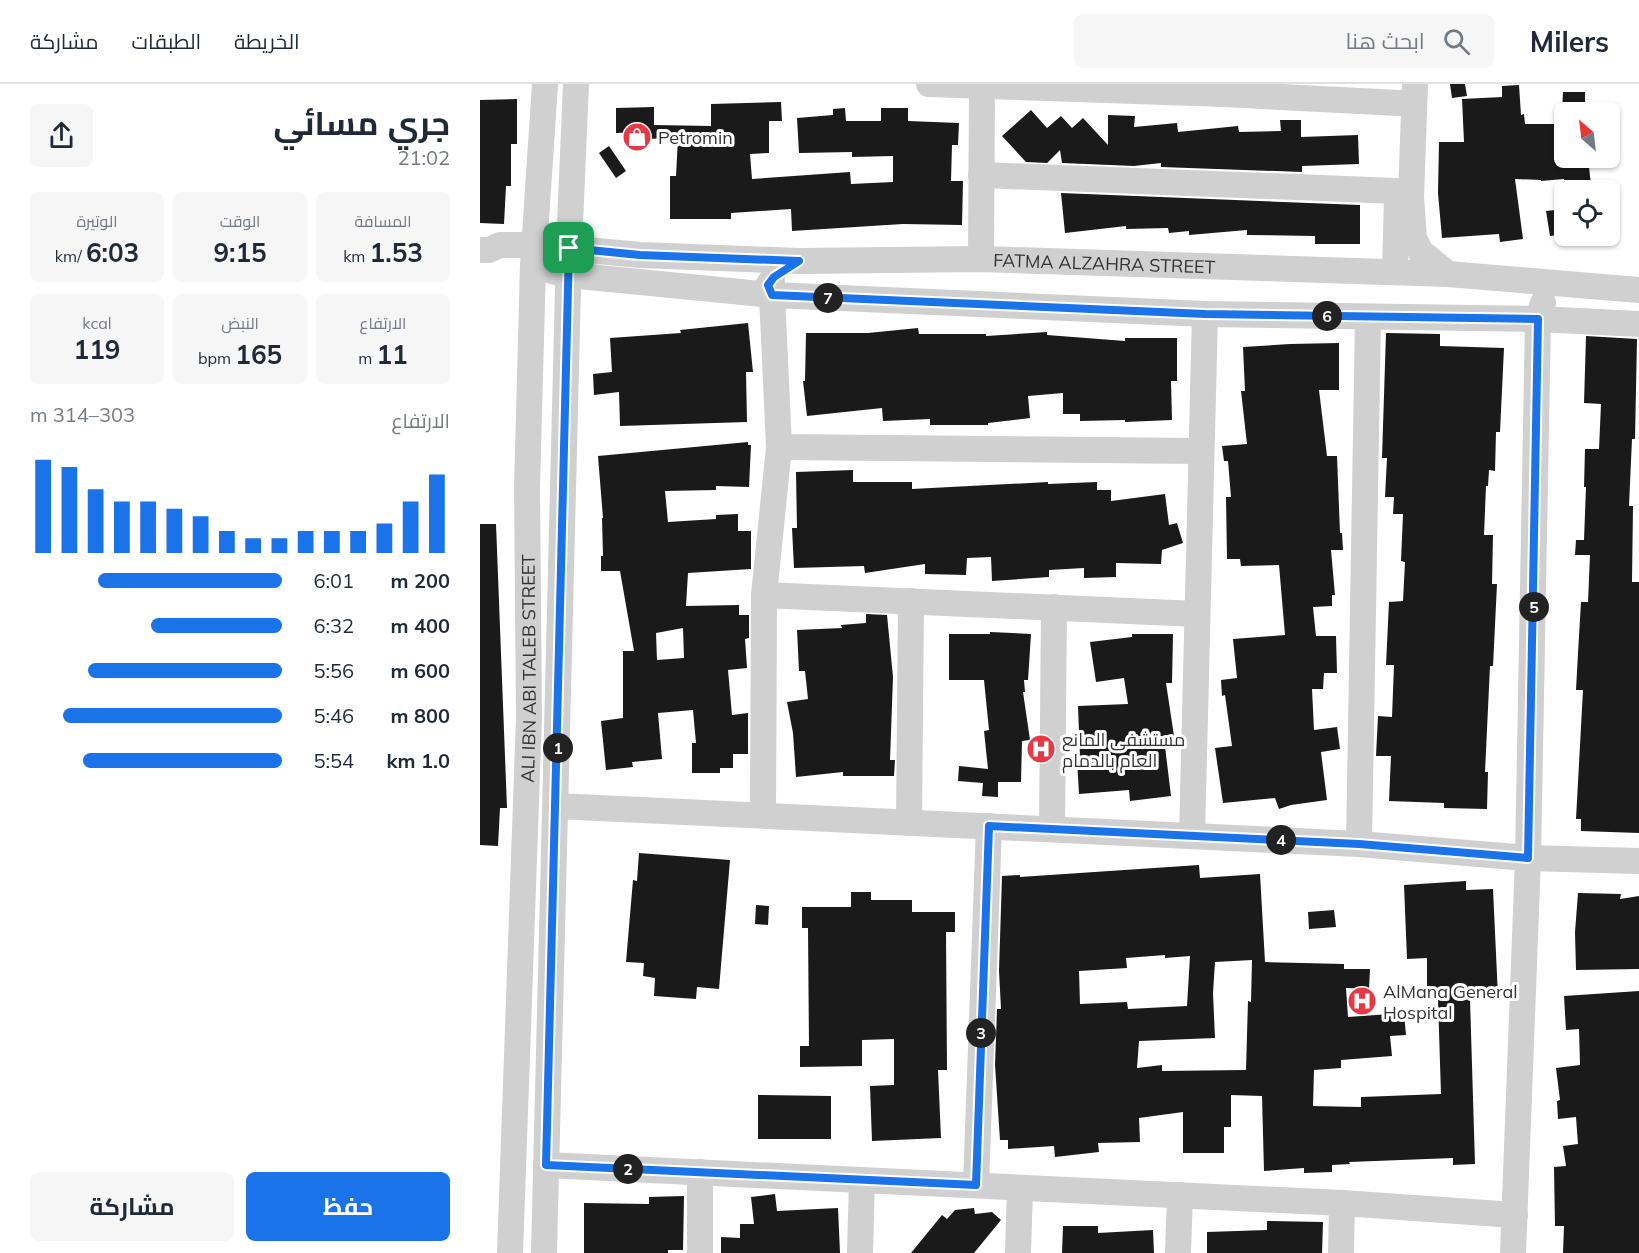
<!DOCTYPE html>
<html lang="ar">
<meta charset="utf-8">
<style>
:root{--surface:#fff;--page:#f6f6f7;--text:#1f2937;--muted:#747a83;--line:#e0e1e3;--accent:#1a73e8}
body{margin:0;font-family:Mulish,Cairo,sans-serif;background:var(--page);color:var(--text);direction:rtl;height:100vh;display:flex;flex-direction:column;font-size:22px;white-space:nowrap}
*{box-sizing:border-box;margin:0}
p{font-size:20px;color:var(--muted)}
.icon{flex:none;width:33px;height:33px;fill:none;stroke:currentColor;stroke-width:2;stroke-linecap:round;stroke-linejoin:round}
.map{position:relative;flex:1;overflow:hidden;direction:ltr}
.details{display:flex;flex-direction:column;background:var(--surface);width:480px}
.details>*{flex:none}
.needle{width:39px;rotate:332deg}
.tools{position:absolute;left:1074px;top:18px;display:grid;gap:12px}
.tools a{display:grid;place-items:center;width:66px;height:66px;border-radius:9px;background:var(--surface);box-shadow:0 2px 4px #0004;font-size:30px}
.pin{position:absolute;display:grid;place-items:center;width:51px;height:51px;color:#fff;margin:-26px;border-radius:12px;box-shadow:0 3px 9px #0006}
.km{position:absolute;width:30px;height:30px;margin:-15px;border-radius:50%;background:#222;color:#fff;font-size:16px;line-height:30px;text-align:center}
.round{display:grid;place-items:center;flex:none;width:63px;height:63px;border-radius:9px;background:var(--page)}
.head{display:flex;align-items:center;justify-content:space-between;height:102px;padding:0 30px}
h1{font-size:33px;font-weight:700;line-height:45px}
.metrics{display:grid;grid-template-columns:repeat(3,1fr);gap:9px;height:102px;padding:6px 30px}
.metrics div{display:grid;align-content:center;border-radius:9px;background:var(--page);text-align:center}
.metrics b{font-size:26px;font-weight:700}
.metrics small{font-size:16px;font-weight:400}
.metrics p{font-size:16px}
.chart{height:168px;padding:12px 30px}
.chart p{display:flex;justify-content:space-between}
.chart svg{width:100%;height:108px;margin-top:6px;stroke:var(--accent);stroke-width:6}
.action{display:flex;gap:12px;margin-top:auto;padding:12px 30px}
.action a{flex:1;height:69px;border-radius:9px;background:var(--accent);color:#fff;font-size:24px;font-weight:700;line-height:69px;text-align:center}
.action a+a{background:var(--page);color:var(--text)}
ul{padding:0 30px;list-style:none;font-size:20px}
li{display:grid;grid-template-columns:96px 72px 1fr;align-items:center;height:45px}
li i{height:15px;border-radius:8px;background:var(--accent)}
header{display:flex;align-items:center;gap:36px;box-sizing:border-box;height:84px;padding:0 30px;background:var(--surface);border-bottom:2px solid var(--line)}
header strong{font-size:28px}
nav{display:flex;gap:33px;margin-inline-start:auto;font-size:21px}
.search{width:420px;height:54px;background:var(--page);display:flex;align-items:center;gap:15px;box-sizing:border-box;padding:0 21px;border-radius:9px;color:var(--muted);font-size:22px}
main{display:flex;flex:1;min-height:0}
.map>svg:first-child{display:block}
.building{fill:#1a1a1a;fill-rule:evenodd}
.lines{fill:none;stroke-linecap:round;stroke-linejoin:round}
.minor{stroke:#d0d0d0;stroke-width:26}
.route-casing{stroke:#fff;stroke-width:12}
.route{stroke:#1a73e8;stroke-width:8}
.labels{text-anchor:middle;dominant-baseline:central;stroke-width:6;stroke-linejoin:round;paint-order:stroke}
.poi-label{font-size:18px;fill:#333;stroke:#fff;text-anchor:start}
.street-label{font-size:18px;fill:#333;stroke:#fff}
</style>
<header>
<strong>Milers</strong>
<div class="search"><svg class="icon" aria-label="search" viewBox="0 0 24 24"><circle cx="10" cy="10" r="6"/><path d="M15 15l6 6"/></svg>ابحث هنا</div>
<nav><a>الخريطة</a><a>الطبقات</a><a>مشاركة</a></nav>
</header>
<main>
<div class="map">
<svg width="1159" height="1169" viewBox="0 0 1159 1169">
<rect width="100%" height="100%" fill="#fff"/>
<g class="building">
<polygon points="970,0 985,0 987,12 972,14"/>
<polygon points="1039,1 1041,31 1044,30 1045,40 1084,40 1084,74 1108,74 1111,101 1085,103 1084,95 1061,97 1061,96 1035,95 1043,155 1020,158 1019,150 962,154 958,109 959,58 984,58 982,15 1022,13 1022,2"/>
<polygon points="1083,8 1105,8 1105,28 1082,28"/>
<polygon points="37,15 37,60 31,60 31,102 26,102 24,140 0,139 0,16"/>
<polygon points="301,18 302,37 289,37 289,69 270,70 272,95 370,88 371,100 413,98 413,72 372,73 372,68 319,69 317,34 353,31 353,25 365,24 366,37 401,37 401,24 428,24 428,37 479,39 478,61 472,61 471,97 483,97 482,141 423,140 312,147 311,125 251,129 251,135 190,135 190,92 196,92 198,54 163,55 162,48 136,49 136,24 174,23 174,41 231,42 231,20"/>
<polygon points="551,26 567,44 581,32 592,44 603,34 628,61 628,31 655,32 654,43 697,39 698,48 758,42 759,48 801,47 800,36 821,36 821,53 878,51 879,80 822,82 822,88 681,83 681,79 654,82 582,79 580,66 567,79 546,78 522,52"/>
<polygon points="129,62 146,87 136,94 119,69"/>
<polygon points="581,109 880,121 880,160 835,160 835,152 767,151 767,146 709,151 709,147 689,149 688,144 646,145 646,142 585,149"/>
<polygon points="1084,125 1084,150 1070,152 1066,127"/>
<polygon points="268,239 273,288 266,288 267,338 140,342 139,308 114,311 113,290 132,288 130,254 201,249 200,246"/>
<polygon points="438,244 439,250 506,250 506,252 567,248 567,251 645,257 645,254 697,254 697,297 691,297 692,336 645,338 645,336 600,337 600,330 583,330 583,309 548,312 550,334 508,339 508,341 450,341 450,335 403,337 402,324 327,332 323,297 325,297 326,249 388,249"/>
<polygon points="906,249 960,250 960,262 1024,264 1020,348 1016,348 1015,387 1009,386 1008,402 1006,402 1004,451 1013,451 1012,500 1017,500 1013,582 1010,582 1005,688 1008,688 1007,725 964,724 964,719 909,717 911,672 896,672 898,632 912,633 914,581 906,581 909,518 923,517 925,478 921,477 923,430 913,430 914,413 905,413 907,374 902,374"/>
<polygon points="1106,252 1157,255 1155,355 1152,355 1149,422 1153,422 1152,498 1159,498 1159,749 1101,747 1101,735 1096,735 1103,606 1096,606 1098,569 1101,518 1108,518 1110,471 1095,471 1096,456 1104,456 1106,403 1104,403 1105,365 1119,365 1121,320 1104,319"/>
<polygon points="859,259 859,306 839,306 847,372 857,372 860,449 862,449 863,466 851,466 855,511 852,511 852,522 833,523 836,552 856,552 857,589 844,589 843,605 832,605 834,646 857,643 860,665 841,668 847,716 811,721 799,725 795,714 743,719 735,664 752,662 745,611 742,612 741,596 757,594 753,555 805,551 799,481 761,482 760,475 747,475 746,413 751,413 748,377 744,377 742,362 767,360 761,307 765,307 763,263 810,260"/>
<path d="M268 358V361H271L269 403 236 402V406L185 407 188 438 236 435V431L258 430V447H271V485L208 489 206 522 259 521V531H269V554L265 555 267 584 248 586 252 631 268 629V670H253V684H240V689H212V659H216L213 626 178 629 182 675 152 678 153 683 126 686 121 637 143 634V567H154L140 487H121V472H123L122 434H123L118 372ZM203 544 204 574 177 576 176 549Z"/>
<polygon points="373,386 373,398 432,398 432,405 568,398 568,400 617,398 617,406 631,406 631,417 685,410 689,441 697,439 703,459 682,466 681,480 636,479 636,493 604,494 604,484 569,486 569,493 512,497 511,473 487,474 486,491 445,490 445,480 385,489 384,482 314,484 312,444 317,444 316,388"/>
<polygon points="0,440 16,440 27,724 20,724 18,762 0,761"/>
<polygon points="386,530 407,531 413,593 410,676 415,676 414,692 363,692 363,688 316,693 313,649 307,618 328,615 325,587 319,587 317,546 362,544 361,541 386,539"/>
<polygon points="510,548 551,550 548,596 544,596 545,608 543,608 550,656 542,657 541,698 518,698 518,713 502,712 503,699 478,697 479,682 508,685 504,647 509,646 504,596 469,596 469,550 510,550"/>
<polygon points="652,550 693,550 692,599 686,599 694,652 684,654 691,712 650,717 649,706 599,710 597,675 600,674 598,622 648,620 644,594 616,598 610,558 652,553"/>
<polygon points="159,769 250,776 239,905 217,903 216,915 174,912 175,894 163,892 164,879 146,878 153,796 157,797"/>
<path d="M719 781 720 794 780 790 785 878 864 880V885H890L889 905 866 904 868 933 924 929 926 951 910 952 912 972 861 976V984L834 986 833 1022 881 1023V1013L961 1010 958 916H947V874L927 875 924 801 986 797V806L1013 805 1018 913 990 915 995 1080 973 1081V1074L869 1078 870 1080 852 1081V1088L824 1089V1084L784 1087 782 1012 751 1011V1043H744V1069H703V1028L659 1034 660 1058 618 1059 619 1068 575 1073 574 1062 528 1065V1056H520L515 981 517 925H521L519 887 522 792 540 791V793ZM685 871V874L710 872 707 922 648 925 647 918 600 920 599 887 647 884 646 874ZM772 876 771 918 768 917 766 986 682 987V981L657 984 659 957 735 954 733 909 735 878Z"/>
<polygon points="371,808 391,808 391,816 432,816 432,828 475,828 475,848 466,848 467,986 458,986 461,1054 392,1057 390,1002 414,1001 414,955 382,956 382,982 320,983 320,962 329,962 328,844 322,844 322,823 371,823"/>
<polygon points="1098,809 1141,810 1140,815 1159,812 1159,885 1096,886 1095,848"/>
<polygon points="276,821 289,822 288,841 275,840"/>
<polygon points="854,826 856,843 829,845 828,828"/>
<polygon points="1159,907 1159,1169 1083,1169 1084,1142 1075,1142 1074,1083 1086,1082 1083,1062 1098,1060 1096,1033 1078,1035 1077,1017 1080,1016 1076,984 1100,981 1099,945 1086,946 1084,912"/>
<polygon points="278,1011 351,1012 351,1055 278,1055"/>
<polygon points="295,1110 297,1127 358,1124 360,1169 241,1169 241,1153 260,1154 260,1140 274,1140 271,1113"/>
<polygon points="204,1112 203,1166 188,1166 188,1169 104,1169 104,1119 169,1120 169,1113"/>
<polygon points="494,1124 495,1130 512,1128 521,1136 494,1169 431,1169 462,1131 467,1135 475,1126"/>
<polygon points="787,1137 843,1138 842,1169 727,1169 727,1148 787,1146"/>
<polygon points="583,1142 618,1142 618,1149 673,1146 674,1169 582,1169"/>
</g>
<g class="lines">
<g class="minor">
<polyline points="449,0 744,10 919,19"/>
<polyline points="935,0 931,113 934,155 941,168 968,190"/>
<polyline points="501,91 917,107"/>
<path id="s1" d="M0 166H9L20 161H54L160 171 319 177 501 175 968 190 1159 206"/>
<polyline points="501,175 502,1"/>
<polyline points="72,187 89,191 292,211 725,230 1058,235 1159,240"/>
<polyline points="915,188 917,114"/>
<polyline points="299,363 721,367"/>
<polyline points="284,511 717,530"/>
<polyline points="76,722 879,760 1048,774 1159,777"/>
<polyline points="283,731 284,511 299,363 292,211 288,201 292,196"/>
<polyline points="429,739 431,517"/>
<polyline points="572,745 574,523"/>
<polyline points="712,752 725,230"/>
<polyline points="879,760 888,233"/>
<polyline points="66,1081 862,1119 1035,1131"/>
<polyline points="496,1101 509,742"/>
<path id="s2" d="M30 1169 49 633 47 404 53 181 65 0"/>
<polyline points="64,1169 89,164 96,0"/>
<polyline points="220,1169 220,1088"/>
<polyline points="380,1169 382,1096"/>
<polyline points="538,1169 540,1104"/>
<polyline points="698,1169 700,1111"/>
<polyline points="861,1169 862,1119"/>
<polyline points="1033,1169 1048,774 1058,235 1063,219"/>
</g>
</g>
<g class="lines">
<g class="route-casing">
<polygon id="route" points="89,164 160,171 319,177 294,193 288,201 292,211 725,230 1058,235 1048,774 879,760 509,742 496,1101 66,1081"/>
</g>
<use href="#route" class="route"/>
</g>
<defs>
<g id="shop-disc" transform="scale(1.5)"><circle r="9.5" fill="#e63946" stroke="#fff"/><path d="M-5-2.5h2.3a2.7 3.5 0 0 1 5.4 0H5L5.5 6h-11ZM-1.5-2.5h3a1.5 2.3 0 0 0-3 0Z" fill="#fff"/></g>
<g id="hospital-disc" transform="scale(1.5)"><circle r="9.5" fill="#e63946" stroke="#fff"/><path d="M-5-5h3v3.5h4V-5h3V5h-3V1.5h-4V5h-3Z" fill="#fff"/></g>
</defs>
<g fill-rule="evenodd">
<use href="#shop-disc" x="157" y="53"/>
<use href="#hospital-disc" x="561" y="665"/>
<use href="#hospital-disc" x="882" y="917"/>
</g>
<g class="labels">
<g class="poi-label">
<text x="178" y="53">Petromin</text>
<text x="582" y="655">مستشفى المانع<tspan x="582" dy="21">العام بالدمام</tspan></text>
<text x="903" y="907">AlMana General<tspan x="903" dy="21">Hospital</tspan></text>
</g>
<g class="street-label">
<text stroke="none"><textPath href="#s1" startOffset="626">FATMA ALZAHRA STREET</textPath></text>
<text stroke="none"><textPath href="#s2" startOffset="585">ALI IBN ABI TALEB STREET</textPath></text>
</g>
</g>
</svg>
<div class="tools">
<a><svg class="needle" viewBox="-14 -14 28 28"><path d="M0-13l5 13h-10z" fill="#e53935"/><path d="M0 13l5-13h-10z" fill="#747a83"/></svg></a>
<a><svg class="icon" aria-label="locate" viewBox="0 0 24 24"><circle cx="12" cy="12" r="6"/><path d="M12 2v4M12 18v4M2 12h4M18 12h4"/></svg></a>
</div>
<div class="pin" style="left:89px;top:164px;background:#1e9e55"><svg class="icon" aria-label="arrive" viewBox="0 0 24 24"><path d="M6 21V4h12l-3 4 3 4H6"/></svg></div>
<b class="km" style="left:78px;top:664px">1</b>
<b class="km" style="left:148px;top:1085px">2</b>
<b class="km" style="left:501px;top:949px">3</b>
<b class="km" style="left:801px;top:756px">4</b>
<b class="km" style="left:1054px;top:523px">5</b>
<b class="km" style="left:847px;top:232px">6</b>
<b class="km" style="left:348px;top:214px">7</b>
</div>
<section class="details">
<div class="head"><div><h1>جري مسائي</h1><p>21:02</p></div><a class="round"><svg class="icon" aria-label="share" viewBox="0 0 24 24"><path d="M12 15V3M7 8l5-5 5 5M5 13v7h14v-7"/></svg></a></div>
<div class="metrics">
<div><p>المسافة</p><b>1.53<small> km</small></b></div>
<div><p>الوقت</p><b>9:15</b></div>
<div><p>الوتيرة</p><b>6:03<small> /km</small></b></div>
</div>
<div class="metrics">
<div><p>الارتفاع</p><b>11<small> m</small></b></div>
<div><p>النبض</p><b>165<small> bpm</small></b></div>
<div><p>kcal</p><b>119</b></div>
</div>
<div class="chart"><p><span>الارتفاع</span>303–314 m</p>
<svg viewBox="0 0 160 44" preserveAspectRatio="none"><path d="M5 44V6M15 44V9M25 44V18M35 44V23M45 44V23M55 44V26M65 44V29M75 44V35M85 44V38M95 44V38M105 44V35M115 44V35M125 44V35M135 44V32M145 44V23M155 44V12"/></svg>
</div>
<ul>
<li><b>200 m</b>6:01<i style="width:73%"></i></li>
<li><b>400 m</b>6:32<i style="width:52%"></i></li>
<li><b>600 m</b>5:56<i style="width:77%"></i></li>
<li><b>800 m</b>5:46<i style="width:87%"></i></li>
<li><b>1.0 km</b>5:54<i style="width:79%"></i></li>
</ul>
<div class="action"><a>حفظ</a><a>مشاركة</a></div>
</section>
</main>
